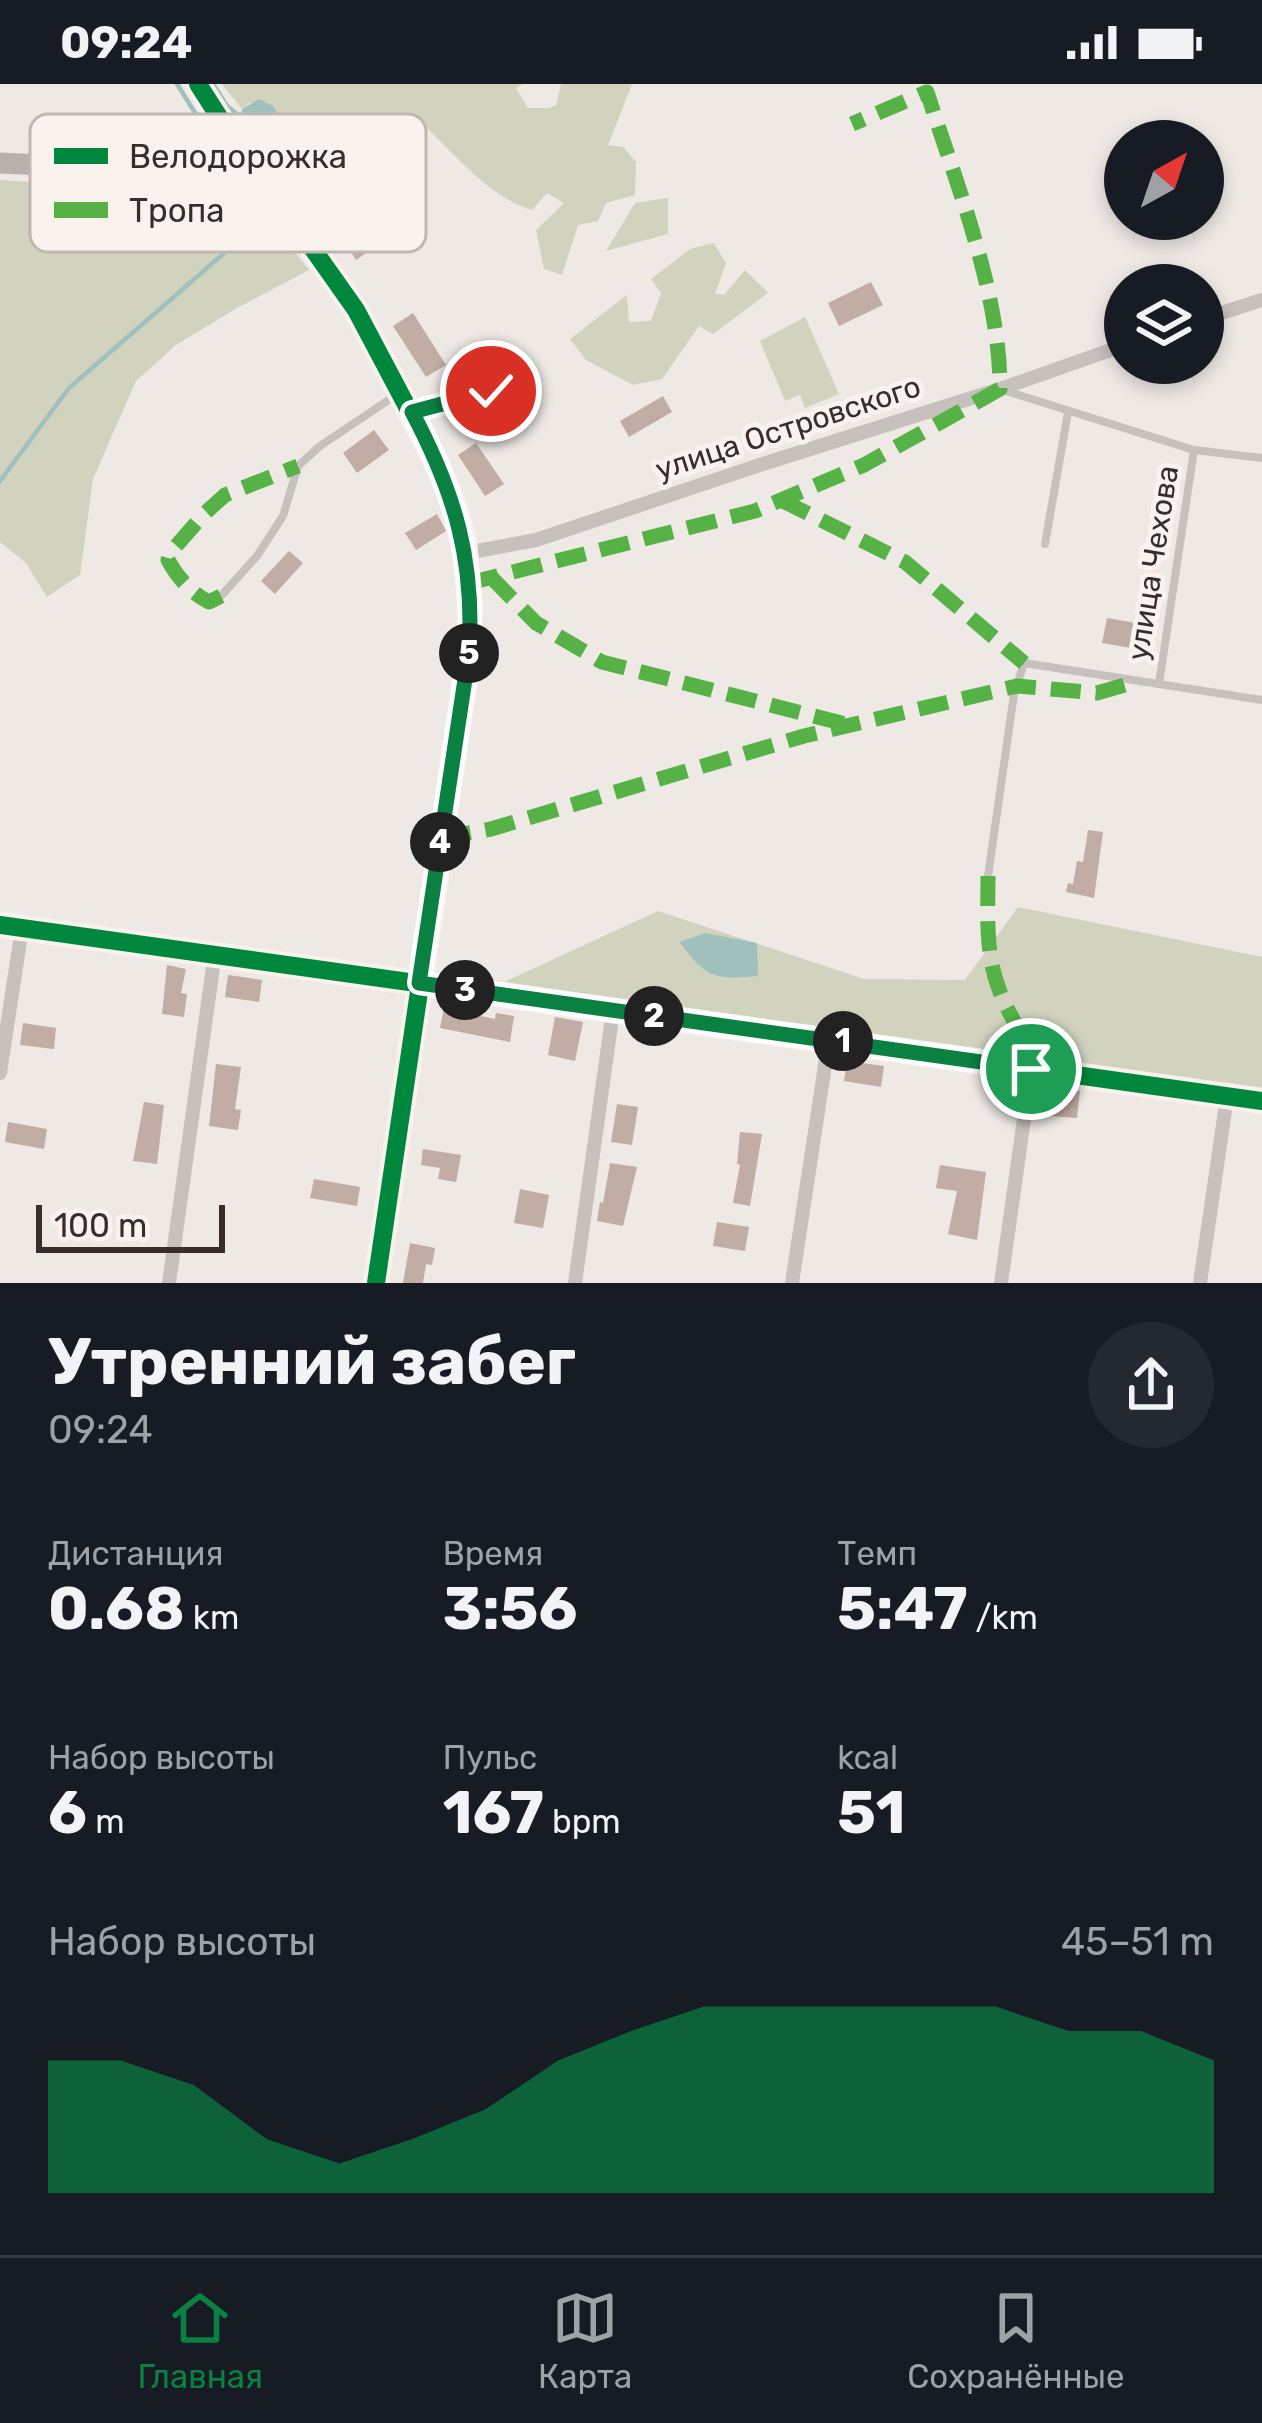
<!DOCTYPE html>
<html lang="ru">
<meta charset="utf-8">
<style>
:root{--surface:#171b24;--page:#242831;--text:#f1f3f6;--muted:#9ea1a6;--line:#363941;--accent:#0b8043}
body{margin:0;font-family:Rubik,sans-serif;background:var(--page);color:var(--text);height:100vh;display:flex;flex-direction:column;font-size:45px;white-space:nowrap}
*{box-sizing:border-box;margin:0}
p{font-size:39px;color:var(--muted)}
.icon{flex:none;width:66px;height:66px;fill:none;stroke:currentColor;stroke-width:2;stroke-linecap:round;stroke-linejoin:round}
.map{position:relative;height:1199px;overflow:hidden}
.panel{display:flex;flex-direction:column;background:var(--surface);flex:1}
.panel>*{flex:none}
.needle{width:78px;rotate:40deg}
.fabs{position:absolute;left:1104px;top:36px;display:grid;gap:24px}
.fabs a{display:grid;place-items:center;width:120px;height:120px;border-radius:50%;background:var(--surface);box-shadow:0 6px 18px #0003;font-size:60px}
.scale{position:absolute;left:36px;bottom:30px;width:189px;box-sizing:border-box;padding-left:12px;border:6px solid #382d2a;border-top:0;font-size:33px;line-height:42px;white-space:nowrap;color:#382d2a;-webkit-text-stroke:9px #faf2ec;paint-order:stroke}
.pin{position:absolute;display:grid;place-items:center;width:102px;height:102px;color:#fff;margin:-51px;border:6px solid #fff;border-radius:50%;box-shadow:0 3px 12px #0007}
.km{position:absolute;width:60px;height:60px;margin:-30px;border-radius:50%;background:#222;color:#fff;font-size:33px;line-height:60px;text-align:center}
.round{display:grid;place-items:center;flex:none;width:126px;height:126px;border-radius:63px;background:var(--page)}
.overview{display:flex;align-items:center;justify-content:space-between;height:204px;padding:0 48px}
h1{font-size:66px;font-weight:700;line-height:90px}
.stats{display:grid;grid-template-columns:repeat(3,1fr);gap:18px;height:204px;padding:12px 48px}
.stats div{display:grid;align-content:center}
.stats b{font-size:60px;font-weight:700}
.stats small{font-size:33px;font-weight:400}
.stats p{font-size:33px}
.chart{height:336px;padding:24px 48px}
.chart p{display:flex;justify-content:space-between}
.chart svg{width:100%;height:216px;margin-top:12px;fill:var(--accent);opacity:.7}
.status{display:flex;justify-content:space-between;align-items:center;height:84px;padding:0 60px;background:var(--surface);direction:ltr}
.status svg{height:33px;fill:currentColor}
.tab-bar{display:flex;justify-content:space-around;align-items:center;height:168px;border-top:3px solid var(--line);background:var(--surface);font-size:33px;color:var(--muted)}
.tab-bar a{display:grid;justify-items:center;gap:6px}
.tab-bar .selected{color:var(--accent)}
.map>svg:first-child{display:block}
.green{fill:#d1d3bf}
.water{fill:#a0c0bd}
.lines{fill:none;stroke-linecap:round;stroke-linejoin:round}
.stream{stroke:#a0c0bd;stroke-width:4.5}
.building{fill:#c1aca6}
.lane{stroke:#c7c1bd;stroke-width:8}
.street{stroke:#c7c1bd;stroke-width:14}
.secondary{stroke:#b8b1ad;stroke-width:21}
.quiet{stroke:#56b246;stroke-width:15;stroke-dasharray:30 15;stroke-linecap:butt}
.cycleway-casing{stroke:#faf2ec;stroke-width:26}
.cycleway{stroke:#00873e;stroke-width:18}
.route-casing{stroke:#fff;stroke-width:24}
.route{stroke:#0b8043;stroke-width:15}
.labels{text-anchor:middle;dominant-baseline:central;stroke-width:10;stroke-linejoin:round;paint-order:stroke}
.street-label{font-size:30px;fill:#382d2a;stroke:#faf2ec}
.key{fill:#faf2ec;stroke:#c0b7b2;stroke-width:3}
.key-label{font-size:33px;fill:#382d2a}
</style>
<div class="status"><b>09:24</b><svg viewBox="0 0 49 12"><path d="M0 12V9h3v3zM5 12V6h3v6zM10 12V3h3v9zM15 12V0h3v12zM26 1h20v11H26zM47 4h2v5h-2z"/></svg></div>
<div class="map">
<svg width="1262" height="1199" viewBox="0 0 1262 1199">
<rect width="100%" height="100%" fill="#eee9e4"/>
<g class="green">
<path d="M222 0H524L516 4 528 24H549L556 21 561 0H632L608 61 623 63 636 78 635 111 606 119 598 137 578 141 562 191 544 185 536 146 564 119 547 109 532 126C491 114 458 74 428 45L401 52 320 97 316 84 273 22 250 19 242 25Z"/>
<polygon points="0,96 200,108 237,117 270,137 309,186 237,224 176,261 136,297 93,395 80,491 47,513 26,479 0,458"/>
<polygon points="668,114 668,150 606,167 635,119"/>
<polygon points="714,159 726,179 715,210 724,211 745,186 768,209 713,250 699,242 662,295 633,301 586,276 570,255 627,211 629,238 651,237 661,209 651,195 690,165"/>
<polygon points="805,233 839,310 805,324 800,311 785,317 760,257"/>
<polygon points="1018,823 1262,873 1262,1007 1188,999 504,898 658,827 864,895 965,896"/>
</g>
<g class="water">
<polygon points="259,15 273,22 316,84 320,97 304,113 295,112 285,105 241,38 242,25"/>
<path d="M705 849 757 859 758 892C716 896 705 894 680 858Z"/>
</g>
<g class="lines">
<g class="stream">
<polyline points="177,0 209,51"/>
<polyline points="213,0 227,22 242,34"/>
<polyline points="285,105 285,111"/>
<polyline points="0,397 69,304 268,131"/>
</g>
</g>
<g class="building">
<polygon points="348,126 373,164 356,176 331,137"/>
<polygon points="871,198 883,221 839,242 828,219"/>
<polygon points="413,229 446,281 426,293 393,242"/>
<polygon points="663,312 672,328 629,353 620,337"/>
<polygon points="374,346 389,366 357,389 343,369"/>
<polygon points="476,359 504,400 485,412 458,371"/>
<polygon points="437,430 446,447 416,466 405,449"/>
<polygon points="289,467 303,479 275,510 261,497"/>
<polygon points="1107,534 1136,539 1135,545 1153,549 1150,564 1132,561 1131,564 1102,559"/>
<polygon points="1088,746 1103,748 1094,814 1066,808 1068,799 1073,800 1077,777 1083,778"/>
<polygon points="167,881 186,885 181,909 187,910 184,933 162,930"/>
<polygon points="228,891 262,896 259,918 225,913"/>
<polygon points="444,924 495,935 496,929 514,932 510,958 440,944"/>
<polygon points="555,933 583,938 575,977 548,971"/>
<polygon points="23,939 56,944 54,965 20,961"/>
<polygon points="847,977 884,982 881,1003 844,997"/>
<polygon points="216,980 241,983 235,1025 241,1026 238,1046 209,1042"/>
<polygon points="1052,1004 1080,1007 1077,1034 1049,1032"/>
<polygon points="144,1018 164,1021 157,1080 133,1077"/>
<polygon points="617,1020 638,1023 632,1061 611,1058"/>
<polygon points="8,1038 47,1045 44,1065 5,1058"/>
<polygon points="740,1048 762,1050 750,1122 733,1119 740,1081 737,1080"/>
<polygon points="423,1065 461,1071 456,1098 438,1095 440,1084 421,1081"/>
<polygon points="610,1079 637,1083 623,1142 597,1137 600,1118 603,1119"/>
<polygon points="940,1081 986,1088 977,1156 948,1150 957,1107 936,1104"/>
<polygon points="314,1095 360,1103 357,1122 310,1114"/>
<polygon points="520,1105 549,1111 543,1144 514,1139"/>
<polygon points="717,1138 749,1143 745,1167 713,1162"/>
<polygon points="410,1159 435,1164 432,1181 426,1180 423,1199 403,1199"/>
</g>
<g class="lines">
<g class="lane">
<polyline points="1003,306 1194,366 1262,374"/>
<polyline points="414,328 491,307"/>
<polyline points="1045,460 1068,328"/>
<polyline points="221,512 257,472 283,432 298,382 320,362 399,309"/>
<polyline points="1159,600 1194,366"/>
<polyline points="988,792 1014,610 1024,579 1262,616"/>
</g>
<g class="street">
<polyline points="198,0 266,107"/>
<polyline points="1203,235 1262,216"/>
<polyline points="466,469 536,456 766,379 1000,305 1125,261"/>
<polyline points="419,899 1262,1017"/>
<polyline points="0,989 22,844"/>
<polyline points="169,1199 215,869"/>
<polyline points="575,1199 613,927"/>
<polyline points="792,1199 829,955"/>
<polyline points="1001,1199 1031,985"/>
<polyline points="1200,1199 1227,1013"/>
</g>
<g class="secondary">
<polyline points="0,79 210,89 236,97 260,108 291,136 356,226 412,328 448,403 461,446 469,505 469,569 376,1199"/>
<polyline points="0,841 419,899"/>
</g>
<g class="quiet">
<polyline points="781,416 905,478 1024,579"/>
<polyline points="491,493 536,539 602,578 845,640"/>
<path d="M469 499 755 427 864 381 1000 305C1000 207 957 102 927 8L852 40"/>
<path d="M221 512 209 518C192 510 177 493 168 476L170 469 204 430 225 411 298 382"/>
<polyline points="441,754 491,745 804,652 1017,602 1097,609 1139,597"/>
<path d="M988 792C988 830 985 869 999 905 1008 932 1029 956 1031 985"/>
</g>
<g class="cycleway-casing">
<g id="cycleway">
<polyline points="198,0 272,116 296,141 356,226 438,381 455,424 464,457 470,518 469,569 376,1199"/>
<polyline points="0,841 1262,1017"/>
</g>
</g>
<use href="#cycleway" class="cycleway"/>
</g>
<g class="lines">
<g class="route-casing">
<path id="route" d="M491 307 412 328C455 409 475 477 469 569L419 899 1031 985"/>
</g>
<use href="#route" class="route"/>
</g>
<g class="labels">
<g class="street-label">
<text transform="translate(788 344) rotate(-18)">улица Островского</text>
<text transform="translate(1153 479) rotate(-81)">улица Чехова</text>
</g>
</g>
<rect x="30" y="30" width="396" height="138" rx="18" class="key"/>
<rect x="54" y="64" width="54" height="16" fill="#00873e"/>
<rect x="54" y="118" width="54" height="16" fill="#56b246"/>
<g class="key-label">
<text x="129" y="84">Велодорожка</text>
<text x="129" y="138">Тропа</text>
</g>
</svg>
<div class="fabs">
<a><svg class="needle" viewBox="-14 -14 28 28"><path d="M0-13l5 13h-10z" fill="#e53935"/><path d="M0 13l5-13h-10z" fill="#9ea1a6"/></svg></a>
<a><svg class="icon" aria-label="layers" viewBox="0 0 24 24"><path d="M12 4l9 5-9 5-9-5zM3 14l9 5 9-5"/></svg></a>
</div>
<div class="scale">100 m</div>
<div class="pin" style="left:1031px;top:985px;background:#1e9e55"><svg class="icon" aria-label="arrive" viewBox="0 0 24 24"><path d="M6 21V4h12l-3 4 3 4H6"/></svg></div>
<div class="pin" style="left:491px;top:307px;background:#d93025"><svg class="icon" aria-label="check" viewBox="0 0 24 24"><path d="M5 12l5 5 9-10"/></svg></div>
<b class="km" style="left:843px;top:957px">1</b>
<b class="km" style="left:654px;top:932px">2</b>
<b class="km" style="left:465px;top:906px">3</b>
<b class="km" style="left:440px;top:758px">4</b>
<b class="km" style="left:469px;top:569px">5</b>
</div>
<section class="panel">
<div class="overview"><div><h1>Утренний забег</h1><p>09:24</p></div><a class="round"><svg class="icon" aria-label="share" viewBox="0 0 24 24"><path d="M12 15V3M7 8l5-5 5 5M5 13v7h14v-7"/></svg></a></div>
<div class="stats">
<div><p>Дистанция</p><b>0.68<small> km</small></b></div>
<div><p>Время</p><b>3:56</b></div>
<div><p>Темп</p><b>5:47<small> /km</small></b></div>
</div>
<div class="stats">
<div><p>Набор высоты</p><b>6<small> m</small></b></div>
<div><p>Пульс</p><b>167<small> bpm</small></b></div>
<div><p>kcal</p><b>51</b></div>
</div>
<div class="chart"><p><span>Набор высоты</span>45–51 m</p>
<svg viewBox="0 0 160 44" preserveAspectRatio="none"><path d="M0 44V17L10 17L20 22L30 33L40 38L50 33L60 27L70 17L80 11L90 6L100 6L110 6L120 6L130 6L140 11L150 11L160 17V44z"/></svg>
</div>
</section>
<nav class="tab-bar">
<a class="selected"><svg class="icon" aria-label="home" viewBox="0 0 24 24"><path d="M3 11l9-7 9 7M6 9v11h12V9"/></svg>Главная</a>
<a><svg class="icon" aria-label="map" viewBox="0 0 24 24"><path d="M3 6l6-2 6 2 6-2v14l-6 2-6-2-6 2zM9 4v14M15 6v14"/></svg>Карта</a>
<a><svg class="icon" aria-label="saved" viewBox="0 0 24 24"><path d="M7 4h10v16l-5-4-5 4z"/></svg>Сохранённые</a>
</nav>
